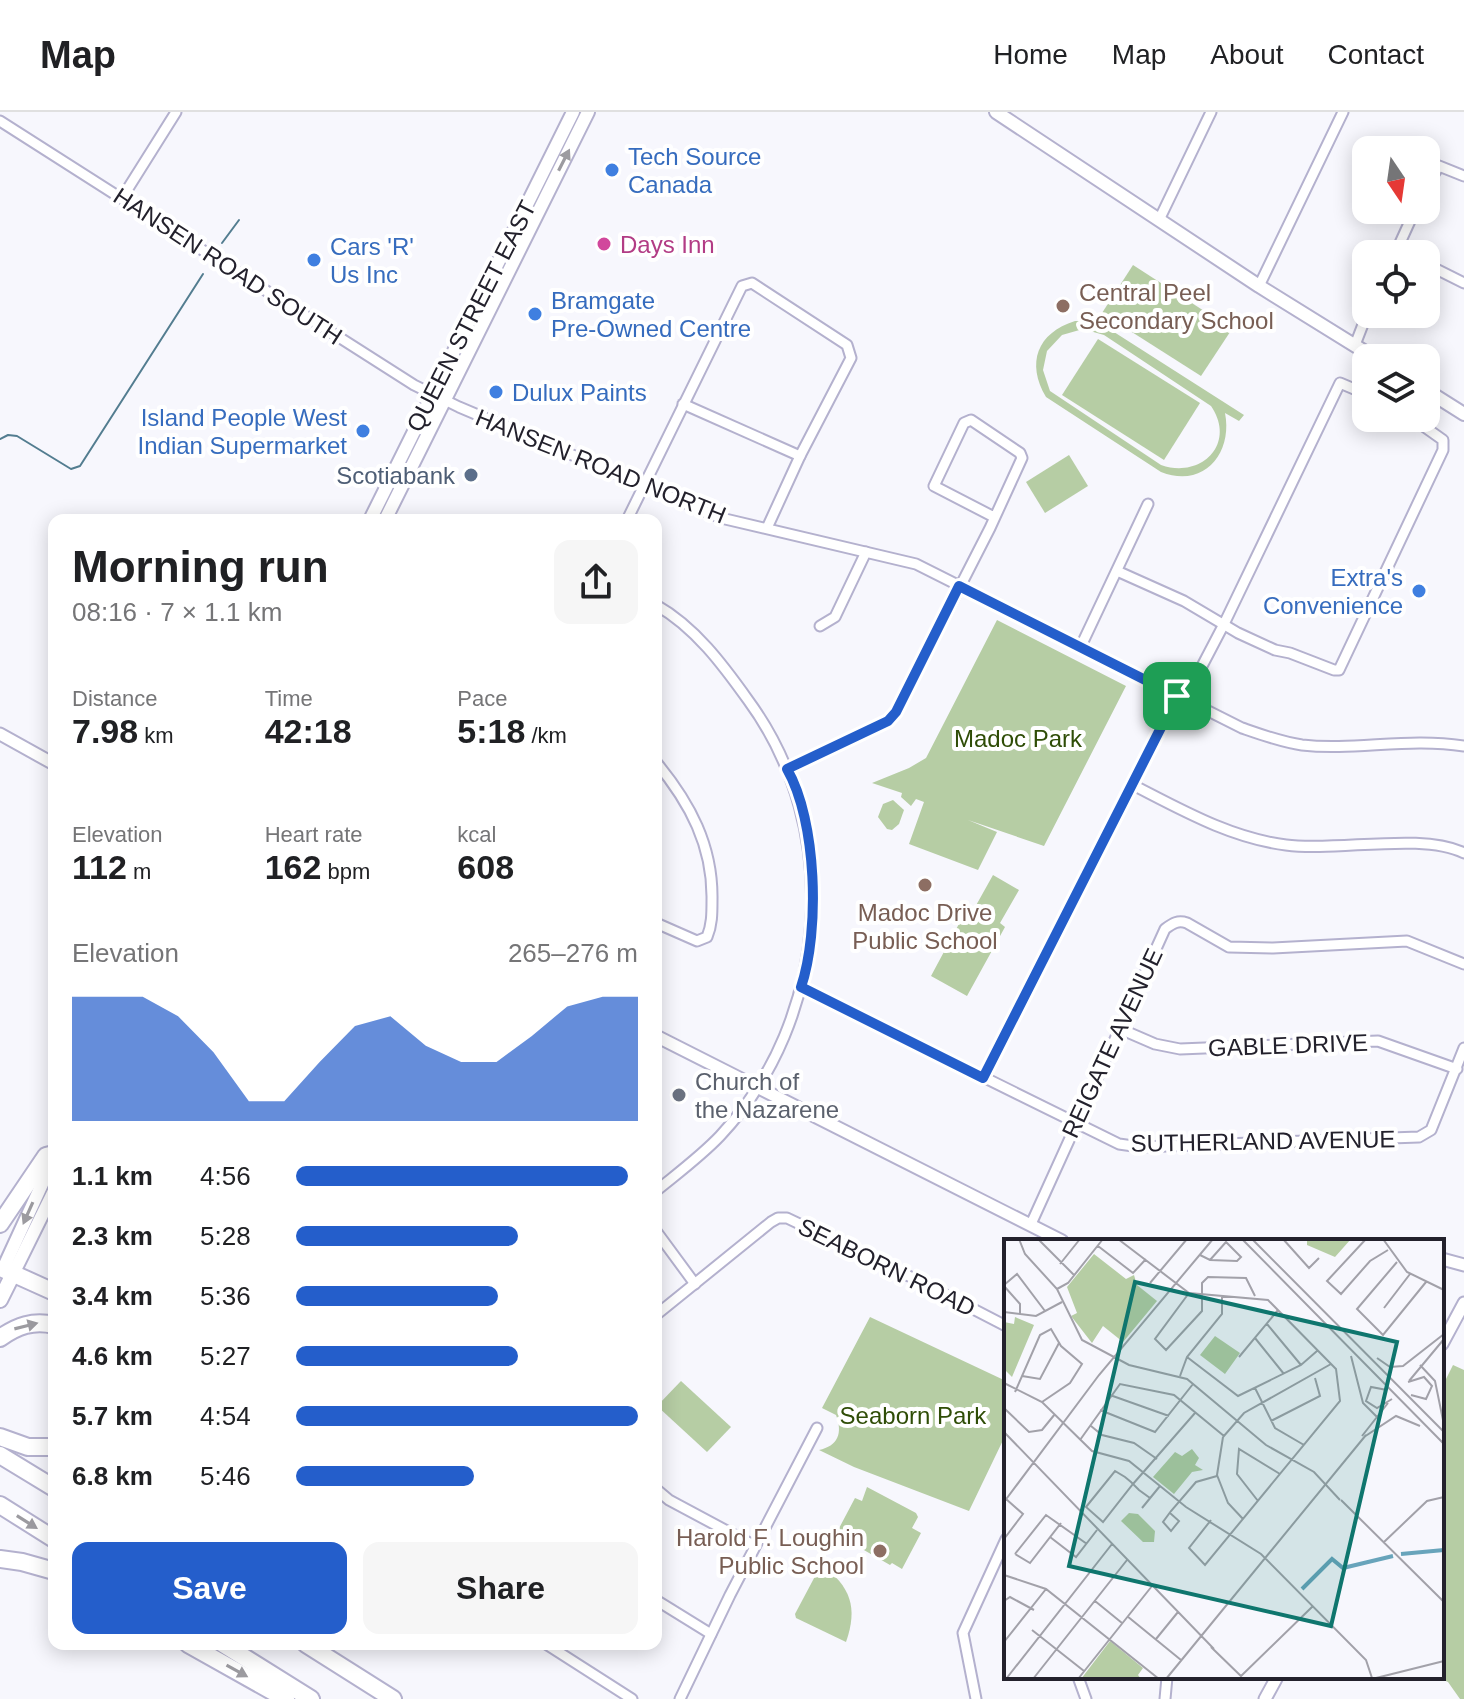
<!DOCTYPE html>
<meta charset="utf-8">
<style>
:root{--surface:#fff;--page:#f6f6f6;--text:#202124;--muted:#757577;--line:#e0e0e0;--accent:#245ecb}
body{margin:0;font-family:Helvetica,sans-serif;background:var(--page);color:var(--text);height:100vh;display:flex;flex-direction:column;font-size:30px;white-space:nowrap}
*{box-sizing:border-box;margin:0}
p{font-size:26px;color:var(--muted)}
.icon{flex:none;width:44px;height:44px;fill:none;stroke:currentColor;stroke-width:2;stroke-linecap:round;stroke-linejoin:round}
.map{position:relative;flex:1;overflow:hidden}
.panel{position:absolute;left:48px;top:402px;width:614px;height:1136px;display:flex;flex-direction:column;background:var(--surface);border-radius:16px;box-shadow:0 4px 20px #0003}
.panel>*{flex:none}
.needle{width:52px;rotate:167deg}
.fabs{position:absolute;left:1352px;top:24px;display:grid;gap:16px}
.fabs a{display:grid;place-items:center;width:88px;height:88px;border-radius:16px;background:var(--surface);box-shadow:0 4px 20px #0003;font-size:40px}
.pin{position:absolute;display:grid;place-items:center;width:68px;height:68px;color:#fff;margin:-34px;border-radius:16px;box-shadow:0 4px 12px #0006}
.round{display:grid;place-items:center;flex:none;width:84px;height:84px;border-radius:16px;background:var(--page)}
.headline{display:flex;align-items:center;justify-content:space-between;height:136px;padding:0 24px}
h1{font-size:44px;font-weight:700;line-height:60px}
.metrics{display:grid;grid-template-columns:repeat(3,1fr);gap:12px;height:136px;padding:8px 24px}
.metrics div{display:grid;align-content:center}
.metrics b{font-size:34px;font-weight:700}
.metrics small{font-size:22px;font-weight:400}
.metrics p{font-size:22px}
.chart{height:224px;padding:16px 24px}
.chart p{display:flex;justify-content:space-between}
.chart svg{width:100%;height:144px;margin-top:8px;fill:var(--accent);opacity:.7}
.action{display:flex;gap:16px;margin-top:auto;padding:16px 24px}
.action a{flex:1;height:92px;border-radius:16px;background:var(--accent);color:#fff;font-size:32px;font-weight:700;line-height:92px;text-align:center}
.action a+a{background:var(--page);color:var(--text)}
ul{padding:0 24px;list-style:none;font-size:26px}
li{display:grid;grid-template-columns:128px 96px 1fr;align-items:center;height:60px}
li i{height:20px;border-radius:10px;background:var(--accent)}
header{display:flex;align-items:center;gap:48px;box-sizing:border-box;height:112px;padding:0 40px;background:var(--surface);border-bottom:2px solid var(--line)}
header strong{font-size:38px}
nav{display:flex;gap:44px;margin-inline-start:auto;font-size:28px}
.map>svg:first-child{display:block}
.green{fill:#b6cda4;fill-rule:evenodd}
.lines{fill:none;stroke-linecap:round;stroke-linejoin:round}
.stream{stroke:#537d90;stroke-width:2}
.minor-casing{stroke:#b4b1ce;stroke-width:13}
.tertiary-casing{stroke:#b4b1ce;stroke-width:15}
.secondary-casing{stroke:#b4b1ce;stroke-width:16}
.primary-casing{stroke:#b4b1ce;stroke-width:18}
.motorway-casing{stroke:#b4b1ce;stroke-width:20}
.minor{stroke:#fff;stroke-width:9}
.tertiary{stroke:#fff;stroke-width:11}
.secondary{stroke:#fff;stroke-width:12}
.primary{stroke:#fff;stroke-width:14}
.motorway{stroke:#fff;stroke-width:16}
.oneway{fill:#9c9ba0}
.route-casing{stroke:#fff;stroke-width:16}
.route{stroke:#245ecb;stroke-width:10}
.shop-dot{fill:#3f7fe0;stroke:#fff;stroke-width:3}
.hotel-dot{fill:#d1479c;stroke:#fff;stroke-width:3}
.education-dot{fill:#8d6e63;stroke:#fff;stroke-width:3}
.service-dot{fill:#5c6f8a;stroke:#fff;stroke-width:3}
.worship-dot{fill:#6b7280;stroke:#fff;stroke-width:3}
.labels{text-anchor:middle;dominant-baseline:central;stroke-width:8;stroke-linejoin:round;paint-order:stroke}
.shop-label{font-size:24px;fill:#366cbe;stroke:#fff;text-anchor:start}
.hotel-label{font-size:24px;fill:#b23c85;stroke:#fff;text-anchor:start}
.street-label{font-size:24px;fill:#23212c;stroke:#fff}
.education-label{font-size:24px;fill:#785e54;stroke:#fff;text-anchor:start}
.service-label{font-size:24px;fill:#4e5e75;stroke:#fff;text-anchor:end}
.park-label{font-size:24px;fill:#2f4d07;stroke:#fff}
.worship-label{font-size:24px;fill:#5b616d;stroke:#fff;text-anchor:start}
.inset-river{fill:none;stroke:#68a4bb;stroke-width:4}
.inset-road{fill:none;stroke:#a2a1a9;stroke-width:2}
.view{fill:#0f766e;fill-opacity:0.15;stroke:#0f766e;stroke-width:4}
.inset-edge{fill:none;stroke:#23212c;stroke-width:4}
</style>
<header>
<strong>Map</strong>
<nav><a>Home</a><a>Map</a><a>About</a><a>Contact</a></nav>
</header>
<div class="map">
<svg width="1464" height="1587" viewBox="0 0 1464 1587">
<rect width="100%" height="100%" fill="#f7f7fd"/>
<g class="green">
<polygon points="1133,153 1232,217 1201,264 1102,201"/>
<path d="M1075 209H1089L1103 213 1244 303 1239 309 1225 301C1233 341 1204 377 1161 360L1046 285C1026 251 1037 221 1075 209ZM1083 217 1104 223 1211 294C1237 332 1201 367 1161 353L1050 279 1043 258 1047 239 1062 223Z"/>
<polygon points="1098,227 1200,291 1164,348 1062,283"/>
<polygon points="1069,343 1088,374 1045,401 1026,370"/>
<polygon points="997,508 1126,574 1044,734 968,708 997,720 978,758 909,732 924,690 916,687 911,694 901,685 902,681 872,671 909,656 926,646"/>
<polygon points="893,688 904,698 899,712 892,718 887,717 878,705 883,692"/>
<polygon points="993,763 1019,778 1000,811 1005,815 967,884 931,864 968,795 974,797"/>
<path d="M870 1205 1006 1269V1322L969 1399 854 1355 819 1338C838 1334 843 1321 836 1303L822 1296Z"/>
<polygon points="1453,1253 1464,1258 1464,1587 1460,1587 1448,1570 1437,1565 1442,1565 1442,1275"/>
<polygon points="681,1269 731,1315 707,1340 657,1294"/>
<polygon points="867,1375 916,1401 918,1405 912,1416 921,1421 902,1457 892,1451 890,1453 836,1422 855,1386 862,1389"/>
<path d="M821 1453C851 1474 858 1496 846 1530L796 1506 795 1502Z"/>
</g>
<g class="lines">
<g class="stream">
<polyline points="222,131 239,108"/>
<polyline points="0,327 8,323 17,324 71,357 80,354 203,162"/>
</g>
<g class="minor-casing">
<g id="minor">
<path d="M0 9 414 273 459 295 721 406 916 452 1242 616C1262 623 1281 630 1302 633 1355 639 1408 625 1464 634"/>
<polyline points="1426,75 1439,54 1464,64"/>
<polyline points="122,86 176,0"/>
<polyline points="1159,108 1211,0"/>
<polyline points="1395,142 1415,98"/>
<polyline points="1426,152 1464,171"/>
<polyline points="1259,174 1343,0"/>
<polyline points="1355,233 1367,202"/>
<polyline points="683,292 800,344"/>
<polyline points="627,408 742,174 752,171 847,233 851,246 800,344 767,416"/>
<polyline points="1117,459 1184,489 1238,521 1275,538 1290,541 1334,558 1339,558 1443,338 1443,328 1412,306"/>
<path d="M656 493C695 515 723 553 748 588 843 717 830 907 720 1024 701 1044 678 1061 656 1079"/>
<polyline points="820,514 835,505 866,440"/>
<polyline points="1081,534 1148,392"/>
<polyline points="1177,584 1189,579 1224,512 1340,271 1366,282"/>
<path d="M656 650C690 691 713 734 712 788 712 802 712 813 707 825L697 829 656 811"/>
<polyline points="787,657 888,609 896,600 990,416 1022,346 1020,341 971,308 964,311 934,374 994,405"/>
<path d="M1131 672C1180 697 1230 726 1286 733 1337 740 1421 720 1464 741"/>
<polyline points="801,875 1119,1032 1140,1035 1419,1025 1431,1018 1464,936"/>
<polyline points="1118,916 1155,932 1180,937 1378,929 1457,957"/>
<polyline points="983,966 1177,584"/>
<path d="M1031 1112 1165 817C1173 811 1178 808 1187 811L1229 835 1273 836 1407 829 1464 852"/>
<polyline points="656,1119 695,1172"/>
<polyline points="656,1203 771,1110 778,1106 787,1106 917,1168 1006,1214"/>
<polyline points="656,1377 669,1388 755,1434"/>
<polyline points="656,1488 711,1522"/>
<polyline points="546,1532 632,1587"/>
<polyline points="1078,1565 1086,1587"/>
<polyline points="680,1587 730,1483 817,1316"/>
<polyline points="976,1587 963,1521 1006,1427"/>
<polyline points="1165,1587 1167,1565"/>
</g>
</g>
<g class="tertiary-casing">
<g id="tertiary">
<polyline points="0,622 54,652"/>
<polyline points="656,924 1062,1129"/>
<polyline points="1442,1147 1464,1153"/>
<polyline points="1442,1232 1464,1191"/>
<polyline points="1265,1587 1277,1565"/>
</g>
</g>
<g class="secondary-casing">
<g id="secondary">
<polyline points="996,0 1259,174 1375,246"/>
<polyline points="1426,278 1464,302"/>
<polyline points="370,408 573,0"/>
<polyline points="385,408 588,0"/>
<polyline points="3,1157 54,1046"/>
<polyline points="13,1162 54,1079"/>
</g>
</g>
<g class="primary-casing">
<polyline id="primary" points="0,1188 13,1162"/>
</g>
<g class="motorway-casing">
<g id="motorway">
<polyline points="0,1112 46,1044 54,1042"/>
<polyline points="3,1157 54,1180"/>
<path d="M0 1226C17 1214 33 1208 54 1213"/>
<polyline points="0,1325 28,1335 54,1335"/>
<polyline points="0,1343 54,1376"/>
<polyline points="0,1393 54,1427"/>
<polyline points="0,1447 22,1450 54,1459"/>
<polyline points="188,1532 286,1587"/>
<polyline points="223,1532 311,1587"/>
<polyline points="306,1532 393,1587"/>
</g>
</g>
<use href="#minor" class="minor"/>
<use href="#tertiary" class="tertiary"/>
<use href="#secondary" class="secondary"/>
<use href="#primary" class="primary"/>
<use href="#motorway" class="motorway"/>
</g>
<defs><path id="oneway-solid" d="M-6-.8H1V-3.2L6.5 0L1 3.2V.8H-6Z" transform="scale(2)"/></defs>
<g class="oneway">
<use href="#oneway-solid" transform="translate(564 48) rotate(-63)"/>
<use href="#oneway-solid" transform="translate(28 1101) rotate(114)"/>
<use href="#oneway-solid" transform="translate(26 1214) rotate(-14)"/>
<use href="#oneway-solid" transform="translate(27 1410) rotate(32)"/>
<use href="#oneway-solid" transform="translate(237 1559) rotate(29)"/>
</g>
<g class="lines">
<g class="route-casing">
<path id="route" d="M959 474 1177 584 983 966 801 875C820 819 817 709 787 657L888 609 896 600Z"/>
</g>
<use href="#route" class="route"/>
</g>
<g class="shop-dot">
<circle cx="612" cy="58" r="8"/>
<circle cx="314" cy="148" r="8"/>
<circle cx="535" cy="202" r="8"/>
<circle cx="496" cy="280" r="8"/>
<circle cx="363" cy="319" r="8"/>
<circle cx="1419" cy="479" r="8"/>
</g>
<circle class="hotel-dot" cx="604" cy="132" r="8"/>
<g class="education-dot">
<circle cx="1063" cy="194" r="8"/>
<circle cx="925" cy="773" r="8"/>
<circle cx="880" cy="1439" r="8"/>
</g>
<circle class="service-dot" cx="471" cy="363" r="8"/>
<circle class="worship-dot" cx="679" cy="983" r="8"/>
<g class="labels">
<g class="shop-label">
<text x="628" y="44">Tech Source<tspan x="628" dy="28">Canada</tspan></text>
<text x="330" y="134">Cars 'R'<tspan x="330" dy="28">Us Inc</tspan></text>
<text x="551" y="188">Bramgate<tspan x="551" dy="28">Pre-Owned Centre</tspan></text>
<text x="512" y="280">Dulux Paints</text>
<text x="347" y="305" text-anchor="end">Island People West<tspan x="347" dy="28">Indian Supermarket</tspan></text>
<text x="1403" y="465" text-anchor="end">Extra's<tspan x="1403" dy="28">Convenience</tspan></text>
</g>
<g class="hotel-label">
<text x="620" y="132">Days Inn</text>
</g>
<g class="street-label">
<text transform="translate(228 154) rotate(33)">HANSEN ROAD SOUTH</text>
<text transform="translate(471 204) rotate(-63)">QUEEN STREET EAST</text>
<text transform="translate(601 354) rotate(22)">HANSEN ROAD NORTH</text>
<text transform="translate(1112 931) rotate(-65)">REIGATE AVENUE</text>
<text transform="translate(1288 933) rotate(-2)">GABLE DRIVE</text>
<text transform="translate(1263 1029) rotate(-1)">SUTHERLAND AVENUE</text>
<text transform="translate(887 1155) rotate(26)">SEABORN ROAD</text>
</g>
<g class="education-label">
<text x="1079" y="180">Central Peel<tspan x="1079" dy="28">Secondary School</tspan></text>
<text x="925" y="800" text-anchor="middle">Madoc Drive<tspan x="925" dy="28">Public School</tspan></text>
<text x="864" y="1425" text-anchor="end">Harold F. Loughin<tspan x="864" dy="28">Public School</tspan></text>
</g>
<g class="service-label">
<text x="455" y="363">Scotiabank</text>
</g>
<g class="park-label">
<text x="1018" y="626">Madoc Park</text>
<text x="913" y="1303">Seaborn Park</text>
</g>
<g class="worship-label">
<text x="695" y="969">Church of<tspan x="695" dy="28">the Nazarene</tspan></text>
</g>
</g>
<g transform="translate(1004 1127)">
<rect width="440" height="440" fill="#f7f7fd"/>
<path d="M347 0 331 18 303 6V1ZM90 15 122 40 130 36 133 46 153 62 119 103 99 87 88 104 67 77 73 74 63 48ZM11 78 30 86 8 138 0 130V83L10 85ZM211 97 236 114 221 135 196 116ZM188 210 195 219 191 226 199 231 188 233 170 255 149 238 171 213 178 217ZM125 274 134 275 151 292 150 303H139L117 282ZM106 402 139 429 134 436 137 440H77Z" fill="#b6cda4"/>
<path class="inset-river" d="M397 315 440 311M298 350 328 320 339 329 389 317"/>
<path class="inset-road" d="M15 0 21 15 53 50 78 101 125 126 183 140 262 206 310 233 336 261M34 0 70 36M114 0 185 54 264 61 332 130 336 162 201 326 185 309 207 281M238 0 440 205M248 0 440 193M279 0 305 29 315 19M362 0 323 42 337 55 366 22 384 11M379 0 403 33 440 51M94 7 129 34 142 20M196 16 206 21 233 22 237 18 222 3 206 21M393 23 353 70 379 96 422 43M56 25 76 0M146 44 183 0M0 46 13 35 41 72M0 47 16 65V76M53 50 64 44 99 0M185 54 151 100 162 111 198 72V44L204 38 242 39 251 57M380 69 406 35M0 73 32 77 58 63M263 85 297 126M251 99 280 135M347 117 359 164 375 180M183 118 234 157 297 126 313 112M235 118 274 71M373 119 386 128 399 127 440 95M416 126 431 142 440 186M18 137 36 140 55 104M176 137 183 118 218 75V56M405 142 440 100M404 143 420 138 428 147 422 160 407 156M0 144 38 163 88 212 125 222 182 268 257 315 362 421 368 439M251 149 271 189 300 206M383 151 367 148 362 162 373 169 388 160M11 153 36 96 47 90 57 107 78 125 66 144 38 163M106 156 165 177M0 169 25 193 38 191 51 175M96 171 151 193 189 145M267 182 316 157 311 139M87 187 98 196 130 204 153 220M0 193 210 410M358 197 384 164M360 198 392 177 416 187M76 201 116 145 170 156 220 197M146 259 135 251 127 243 121 238 111 232 82 268 99 283 129 245 191 174M337 261 440 363M254 262 233 235 235 210 276 235M0 263 95 136 209 0M138 269 156 247M166 274 175 282 167 292 159 283 167 272 192 243 213 237M239 280 224 264 213 236 219 198 240 174 327 125M46 298 72 318 93 291M0 300 19 275 2 260M380 303 423 262 440 258M11 315 42 276 83 305M11 315 26 324 57 284M0 336 42 350 155 440M0 362 6 358 30 371M91 362 118 384M123 377 177 421M28 391 80 432M152 400 174 373M0 403 42 350M207 408 240 440M235 439 309 367M2 440 108 305M29 440 123 321M74 440 148 347M162 440 362 196M368 440 440 422"/>
<path class="view" d="M131 43 393 103 327 387 65 327Z"/>
<rect width="440" height="440" class="inset-edge"/>
</g>
</svg>
<div class="fabs">
<a><svg class="needle" viewBox="-14 -14 28 28"><path d="M0-13l5 13h-10z" fill="#e53935"/><path d="M0 13l5-13h-10z" fill="#757577"/></svg></a>
<a><svg class="icon" aria-label="locate" viewBox="0 0 24 24"><circle cx="12" cy="12" r="6"/><path d="M12 2v4M12 18v4M2 12h4M18 12h4"/></svg></a>
<a><svg class="icon" aria-label="layers" viewBox="0 0 24 24"><path d="M12 4l9 5-9 5-9-5zM3 14l9 5 9-5"/></svg></a>
</div>
<div class="pin" style="left:1177px;top:584px;background:#1e9e55"><svg class="icon" aria-label="arrive" viewBox="0 0 24 24"><path d="M6 21V4h12l-3 4 3 4H6"/></svg></div>
<section class="panel">
<div class="headline"><div><h1>Morning run</h1><p>08:16 · 7 × 1.1 km</p></div><a class="round"><svg class="icon" aria-label="share" viewBox="0 0 24 24"><path d="M12 15V3M7 8l5-5 5 5M5 13v7h14v-7"/></svg></a></div>
<div class="metrics">
<div><p>Distance</p><b>7.98<small> km</small></b></div>
<div><p>Time</p><b>42:18</b></div>
<div><p>Pace</p><b>5:18<small> /km</small></b></div>
</div>
<div class="metrics">
<div><p>Elevation</p><b>112<small> m</small></b></div>
<div><p>Heart rate</p><b>162<small> bpm</small></b></div>
<div><p>kcal</p><b>608</b></div>
</div>
<div class="chart"><p><span>Elevation</span>265–276 m</p>
<svg viewBox="0 0 160 44" preserveAspectRatio="none"><path d="M0 44V6L10 6L20 6L30 12L40 23L50 38L60 38L70 26L80 15L90 12L100 21L110 26L120 26L130 18L140 9L150 6L160 6V44z"/></svg>
</div>
<ul>
<li><b>1.1 km</b>4:56<i style="width:97%"></i></li>
<li><b>2.3 km</b>5:28<i style="width:65%"></i></li>
<li><b>3.4 km</b>5:36<i style="width:59%"></i></li>
<li><b>4.6 km</b>5:27<i style="width:65%"></i></li>
<li><b>5.7 km</b>4:54<i style="width:100%"></i></li>
<li><b>6.8 km</b>5:46<i style="width:52%"></i></li>
</ul>
<div class="action"><a>Save</a><a>Share</a></div>
</section>
</div>
